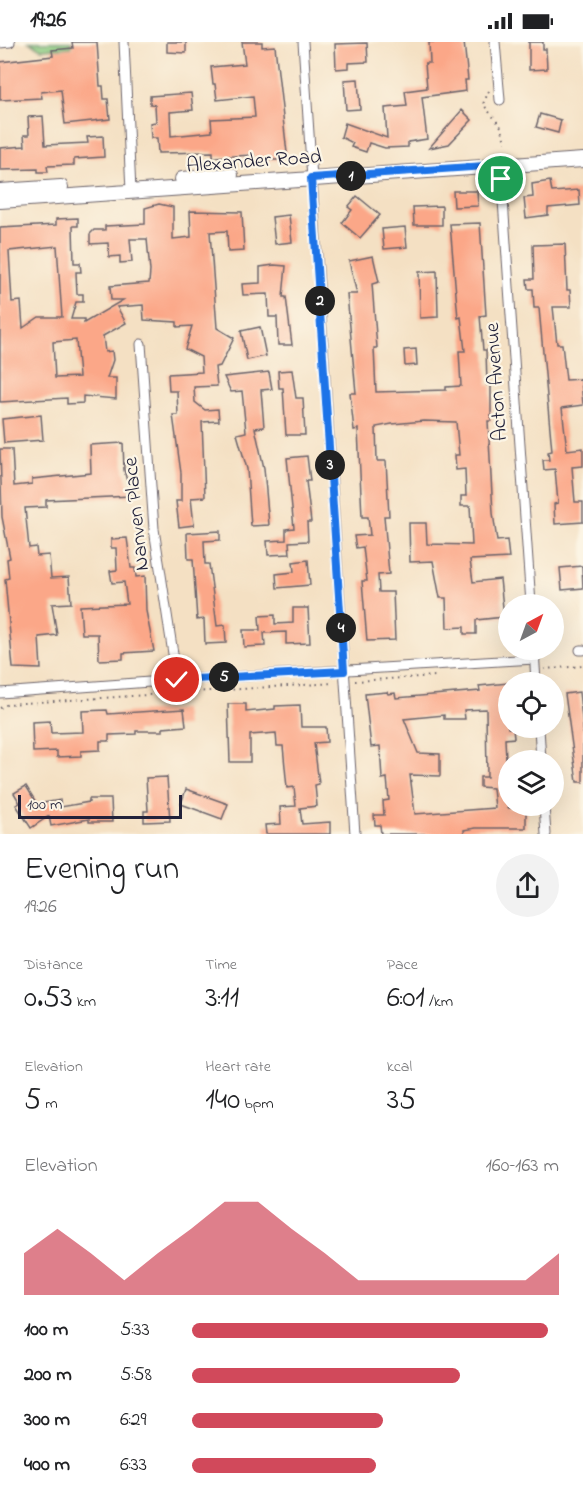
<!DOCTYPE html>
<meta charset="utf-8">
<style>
:root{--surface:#fff;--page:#f2f2f2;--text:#202124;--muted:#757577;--accent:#d1495b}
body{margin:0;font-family:"Indie Flower",sans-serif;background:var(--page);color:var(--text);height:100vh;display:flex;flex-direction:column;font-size:22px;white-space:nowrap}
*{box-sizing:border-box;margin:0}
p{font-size:20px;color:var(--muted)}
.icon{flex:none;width:33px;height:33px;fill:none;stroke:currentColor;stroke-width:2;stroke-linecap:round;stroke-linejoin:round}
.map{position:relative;height:792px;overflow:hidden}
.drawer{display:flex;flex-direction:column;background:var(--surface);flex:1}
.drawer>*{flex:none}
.needle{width:39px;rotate:41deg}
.controls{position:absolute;left:498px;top:552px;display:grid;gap:12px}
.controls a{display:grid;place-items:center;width:66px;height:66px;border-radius:50%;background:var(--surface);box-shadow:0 6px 24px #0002;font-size:30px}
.scale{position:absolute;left:18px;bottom:15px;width:164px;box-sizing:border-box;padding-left:6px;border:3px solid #22223b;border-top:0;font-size:16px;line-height:21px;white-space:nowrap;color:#22223b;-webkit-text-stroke:4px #fcf5e5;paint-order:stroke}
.pin{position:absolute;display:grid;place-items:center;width:51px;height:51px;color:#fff;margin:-26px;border:3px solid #fff;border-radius:50%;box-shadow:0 2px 6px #0007}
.km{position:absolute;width:30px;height:30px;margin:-15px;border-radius:50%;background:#222;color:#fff;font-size:16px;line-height:30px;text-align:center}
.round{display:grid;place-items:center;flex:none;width:63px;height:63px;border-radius:32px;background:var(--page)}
.overview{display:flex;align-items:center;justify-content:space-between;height:102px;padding:0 24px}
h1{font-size:33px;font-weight:600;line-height:45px}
.metrics{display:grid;grid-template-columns:repeat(3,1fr);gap:9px;height:102px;padding:6px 24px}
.metrics div{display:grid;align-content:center}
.metrics b{font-size:30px;font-weight:600}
.metrics small{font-size:16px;font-weight:400}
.metrics p{font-size:16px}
.chart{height:168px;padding:12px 24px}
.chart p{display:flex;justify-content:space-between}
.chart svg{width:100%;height:108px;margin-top:6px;fill:var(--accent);opacity:.7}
ul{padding:0 24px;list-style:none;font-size:20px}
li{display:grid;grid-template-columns:96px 72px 1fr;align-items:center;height:45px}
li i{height:15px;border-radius:8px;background:var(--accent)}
.status{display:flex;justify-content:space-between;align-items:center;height:42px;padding:0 30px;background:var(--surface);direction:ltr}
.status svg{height:16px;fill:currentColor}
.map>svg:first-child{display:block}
.green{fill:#92d086;stroke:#5a7960;stroke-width:1.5}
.building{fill:#fba788;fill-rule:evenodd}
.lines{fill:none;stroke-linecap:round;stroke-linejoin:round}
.street-casing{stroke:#6c646b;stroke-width:11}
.secondary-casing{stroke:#6c646b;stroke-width:16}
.path{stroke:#6c646b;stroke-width:2;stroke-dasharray:1.5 4.5;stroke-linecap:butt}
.street{stroke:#fff;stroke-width:9}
.secondary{stroke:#fff;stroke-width:14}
.route-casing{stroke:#fff;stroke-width:12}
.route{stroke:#1a73e8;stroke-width:8}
.labels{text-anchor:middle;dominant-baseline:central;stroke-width:4.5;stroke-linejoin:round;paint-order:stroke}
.street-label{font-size:21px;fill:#22223b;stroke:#fcf5e5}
</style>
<div class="status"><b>19:26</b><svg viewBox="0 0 49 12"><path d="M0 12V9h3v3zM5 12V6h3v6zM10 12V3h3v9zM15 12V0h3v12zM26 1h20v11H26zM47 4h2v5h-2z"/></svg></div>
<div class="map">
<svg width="583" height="792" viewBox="0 0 583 792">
<rect width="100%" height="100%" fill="#fcf5e5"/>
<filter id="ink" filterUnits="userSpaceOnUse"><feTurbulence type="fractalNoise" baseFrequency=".0167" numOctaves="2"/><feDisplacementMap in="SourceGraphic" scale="12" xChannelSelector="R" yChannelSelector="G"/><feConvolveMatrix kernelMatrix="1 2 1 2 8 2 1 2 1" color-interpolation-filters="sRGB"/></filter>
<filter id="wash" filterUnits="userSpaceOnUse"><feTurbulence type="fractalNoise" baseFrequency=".008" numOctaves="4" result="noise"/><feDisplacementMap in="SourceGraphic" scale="24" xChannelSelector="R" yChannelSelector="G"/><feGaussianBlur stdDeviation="1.35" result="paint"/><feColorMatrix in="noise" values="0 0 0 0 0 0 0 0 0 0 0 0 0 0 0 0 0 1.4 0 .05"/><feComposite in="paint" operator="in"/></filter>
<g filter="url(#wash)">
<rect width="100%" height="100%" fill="#f4e0c3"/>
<polygon class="green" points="29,0 71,0 71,5 41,7"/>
<g id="blocks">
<g class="building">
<polygon points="72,0 97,0 100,44 103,44 104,57 108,57 110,77 65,82 61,48 41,50 42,56 0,58 0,20 53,14 52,8 73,6"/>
<polygon points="167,0 186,0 186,11 167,10"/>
<polygon points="242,0 262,0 262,5 275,4 287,111 280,111 281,118 254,118 254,113 213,115 213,110 158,111 157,96 151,96 150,81 156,80 155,63 150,62 150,54 191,51 193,68 170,70 171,94 212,90 211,77 255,75 253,54 217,58 215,42 213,42 211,25 245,22"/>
<polygon points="429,0 464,0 468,38 465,38 466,49 422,55 427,97 408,100 408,105 385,106 369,101 366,110 351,105 353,101 341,95 345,81 387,96 385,66 407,64 405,49 427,46 425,21 430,21"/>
<polygon points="529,0 543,0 543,7 546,7 547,27 529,28"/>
<polygon points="367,1 368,20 348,21 348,26 336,27 335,2"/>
<polygon points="358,37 360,67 346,68 344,38"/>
<polygon points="462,68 472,78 449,102 429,106"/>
<polygon points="540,72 561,78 558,91 536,85"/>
<polygon points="43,74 45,103 88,101 87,95 103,94 104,115 74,117 74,123 47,124 48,130 38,130 38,127 0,128 0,106 25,104 24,93 29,93 28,75"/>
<polygon points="550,139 552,150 579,148 580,163 548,166 548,173 526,176 524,156 533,155 532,142"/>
<polygon points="453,149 477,149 478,164 454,165"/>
<polygon points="357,154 380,173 360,196 342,181 352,168 348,165"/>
<path d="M159 162 173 165V197L191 195 190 169 242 170 244 209 228 210 227 189 210 190 217 286 234 296 220 324 215 325 217 344 194 345 195 360 205 368 218 367 219 379 202 380 205 455 191 456 194 483 179 485 176 459H181V431L173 373H178L177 349H169L168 332 202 330 201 315 185 307 192 284 177 285V280L144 278 143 263 117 265 126 281 103 294 105 310 112 309 113 318 107 336H116V357L83 354V361L67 362V356L0 360V186L56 183V177L78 176V184H73L74 221H80L81 230H76L77 252H83V260H76L71 277H84V281L123 258H111L110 244 149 241 150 229 147 197H130L132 220 120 221V214L109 215 108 201 90 202V192L94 188H105V184L145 182V166ZM57 204 62 275H39L23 286 21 259 12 260 9 209ZM76 298 79 335 55 336 53 300Z"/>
<polygon points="442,164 442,183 414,183 413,165"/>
<polygon points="289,173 292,200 275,202 272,175"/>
<polygon points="480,181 486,273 480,274 483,308 486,308 487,343 491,343 491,379 488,379 493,471 497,499 507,498 509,516 470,518 473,540 500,537 504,575 476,578 476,592 464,592 464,585 447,586 446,556 440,556 433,519 410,520 409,481 426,481 427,502 472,503 470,464 461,464 461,454 466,454 465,427 456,428 455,413 459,413 456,380 424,379 392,382 376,385 377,419 386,419 389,474 384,474 389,532 378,533 379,550 393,550 395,598 367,599 362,539 367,539 363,505 356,506 354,494 370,493 368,475 362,475 358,387 354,388 351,361 350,351 356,351 347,252 357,252 349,219 373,214 379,240 372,242 377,306 374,306 376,350 446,348 446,345 461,344 459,309 465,309 461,275 458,276 450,182"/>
<polygon points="405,185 407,205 384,207 382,187"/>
<polygon points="565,202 567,248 570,248 571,265 553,265 557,302 562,302 566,338 581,337 583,363 562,366 567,408 583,406 583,424 572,425 575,460 583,460 583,480 555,482 554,462 558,461 555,427 544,428 543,418 549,418 548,410 552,409 539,266 534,266 533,247 528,247 527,237 534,237 533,203"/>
<polygon points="274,223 286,224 283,255 286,255 292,303 278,303 277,275 269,275 268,252 243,253 242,242 260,241 260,225"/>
<polygon points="437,229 438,275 420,276 419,230"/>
<polygon points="260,285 266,314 247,318 241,289"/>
<polygon points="416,307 417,323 405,324 404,308"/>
<polygon points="292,328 296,356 303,356 305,393 286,393 283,346 279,346 278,329"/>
<polygon points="269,330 272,347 261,348 264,385 255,386 264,426 269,483 251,484 247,427 237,392 246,390 242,349 231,350 224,335"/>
<polygon points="41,373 43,398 4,401 2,377"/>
<polygon points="123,401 124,428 131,454 46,458 46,465 25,466 29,506 36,505 37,514 49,513 51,536 69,535 71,561 52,562 57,593 39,595 41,627 13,626 5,537 9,536 7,517 10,516 2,475 0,407 12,407 14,444 32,442 32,437 91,431 90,403"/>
<polygon points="307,414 310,439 306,439 311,480 307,480 308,499 289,500 290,512 268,513 267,499 286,498 286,487 294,486 287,416"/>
<polygon points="220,489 220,498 204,499 205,522 209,522 217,584 225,583 226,601 205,602 204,577 197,578 193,517 188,517 187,491"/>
<polygon points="127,496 131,526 135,526 136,535 145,534 146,569 154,609 123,611 123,617 99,618 98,592 82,592 80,564 127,562 124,540 112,541 110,529 117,528 116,506 111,506 111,497"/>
<polygon points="308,518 310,543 277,546 276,532 294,530 293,520"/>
<polygon points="582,524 583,546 562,548 560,526"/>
<polygon points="293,566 308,566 310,601 286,602 286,590 264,591 265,604 244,605 243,588 260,588 259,574 275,573 275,582 293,581"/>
<path d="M508 641V686H513L514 696 505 697 506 717H508V766H526V786H476L464 788V792H381L380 783H375L374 773H384L383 759 389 758 387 736 382 737 380 704 371 705 365 652 387 650 388 652 395 651 396 656 480 649 479 644ZM486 667 487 735H480V745L493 746 495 766 415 772 410 733 440 734V712L418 711 404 677 444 673V677H465L464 668Z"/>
<polygon points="579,650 583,686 583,740 577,740 565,652"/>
<polygon points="228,662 246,662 246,670 275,667 275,664 300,663 301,685 326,685 327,700 314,701 319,742 315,743 317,764 300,766 302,782 330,780 330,792 266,792 265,783 281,782 280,765 296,764 294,745 287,746 283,704 277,704 276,691 250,693 250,720 230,720"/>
<polygon points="184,667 186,684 163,686 163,689 136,689 136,692 109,693 109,699 100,699 100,708 81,709 81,714 57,715 57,709 33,710 32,680 50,679 51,691 83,690 82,669 107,668 108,672"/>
<polygon points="167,735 170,779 144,780 144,769 148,769 146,736"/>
<polygon points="26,744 37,762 60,758 61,765 89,760 89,757 111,757 112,780 89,780 89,777 51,784 49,774 31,786 16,763 20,761 14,751"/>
<polygon points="186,747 228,762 222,777 181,762"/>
</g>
</g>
</g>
<g filter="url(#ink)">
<use href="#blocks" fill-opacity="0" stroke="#6c646b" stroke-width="1.5"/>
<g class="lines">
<g class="street-casing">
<g id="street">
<polyline points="124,0 131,149"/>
<polyline points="303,0 355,792"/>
<polyline points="495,0 500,58"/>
<polyline points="0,1 10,0"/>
<polyline points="500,115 531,562"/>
<polyline points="141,302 154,487 177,638"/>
<polyline points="534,608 536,640"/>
<polyline points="580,608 583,608"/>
<polyline points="0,651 177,638 535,617"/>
<polyline points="539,686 541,718"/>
<polyline points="544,764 546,792"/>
</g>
</g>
<g class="secondary-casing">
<g id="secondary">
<polyline points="182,137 231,133"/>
<polyline points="0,149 61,145"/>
<polyline points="0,159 583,118"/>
</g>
</g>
<g class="path">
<polyline points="489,49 483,62 502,86 505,101"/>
<polyline points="544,627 583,624"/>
<polyline points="355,639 436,634"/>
<polyline points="0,666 8,662 334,641"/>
</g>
<use href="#street" class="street"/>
<use href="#secondary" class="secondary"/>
</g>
</g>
<g class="lines" filter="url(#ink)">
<g class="route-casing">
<polyline id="route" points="177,638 344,629 311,136 500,123 501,137"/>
</g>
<use href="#route" class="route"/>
</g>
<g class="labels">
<g class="street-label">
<text transform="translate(254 120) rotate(-4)">Alexander Road</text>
<text transform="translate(497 340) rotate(-94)">Acton Avenue</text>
<text transform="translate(137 472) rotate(-96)">Nanven Place</text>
</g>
</g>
</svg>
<div class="controls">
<a><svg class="needle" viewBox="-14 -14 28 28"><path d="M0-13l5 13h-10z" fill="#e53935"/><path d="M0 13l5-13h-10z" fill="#757577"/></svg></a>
<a><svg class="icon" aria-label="locate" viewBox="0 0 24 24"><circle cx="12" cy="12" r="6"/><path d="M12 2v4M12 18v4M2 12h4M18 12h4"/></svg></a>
<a><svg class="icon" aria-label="layers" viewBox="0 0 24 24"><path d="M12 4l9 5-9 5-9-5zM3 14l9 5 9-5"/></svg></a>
</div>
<div class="scale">100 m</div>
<div class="pin" style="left:501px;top:137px;background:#1e9e55"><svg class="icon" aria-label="arrive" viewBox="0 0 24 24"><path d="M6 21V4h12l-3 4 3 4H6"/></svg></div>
<div class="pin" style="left:177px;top:638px;background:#d93025"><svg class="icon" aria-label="check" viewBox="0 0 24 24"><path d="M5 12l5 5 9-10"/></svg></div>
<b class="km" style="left:351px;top:134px">1</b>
<b class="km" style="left:320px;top:259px">2</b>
<b class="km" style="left:330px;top:423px">3</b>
<b class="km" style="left:341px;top:586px">4</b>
<b class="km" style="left:224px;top:635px">5</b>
</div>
<section class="drawer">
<div class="overview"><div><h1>Evening run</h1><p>19:26</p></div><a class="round"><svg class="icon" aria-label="share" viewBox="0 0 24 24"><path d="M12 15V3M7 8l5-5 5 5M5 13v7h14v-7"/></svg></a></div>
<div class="metrics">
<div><p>Distance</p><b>0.53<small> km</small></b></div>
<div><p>Time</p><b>3:11</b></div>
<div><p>Pace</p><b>6:01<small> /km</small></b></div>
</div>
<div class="metrics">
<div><p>Elevation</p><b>5<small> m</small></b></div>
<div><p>Heart rate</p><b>140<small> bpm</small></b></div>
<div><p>kcal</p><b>35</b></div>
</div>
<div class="chart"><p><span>Elevation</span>160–163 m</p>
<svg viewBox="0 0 160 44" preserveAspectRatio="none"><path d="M0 44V27L10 17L20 27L30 38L40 27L50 17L60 6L70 6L80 17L90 27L100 38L110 38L120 38L130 38L140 38L150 38L160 27V44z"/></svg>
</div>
<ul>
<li><b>100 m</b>5:33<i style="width:97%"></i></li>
<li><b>200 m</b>5:58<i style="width:73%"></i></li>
<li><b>300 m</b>6:29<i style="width:52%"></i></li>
<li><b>400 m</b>6:33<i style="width:50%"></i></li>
</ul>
</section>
